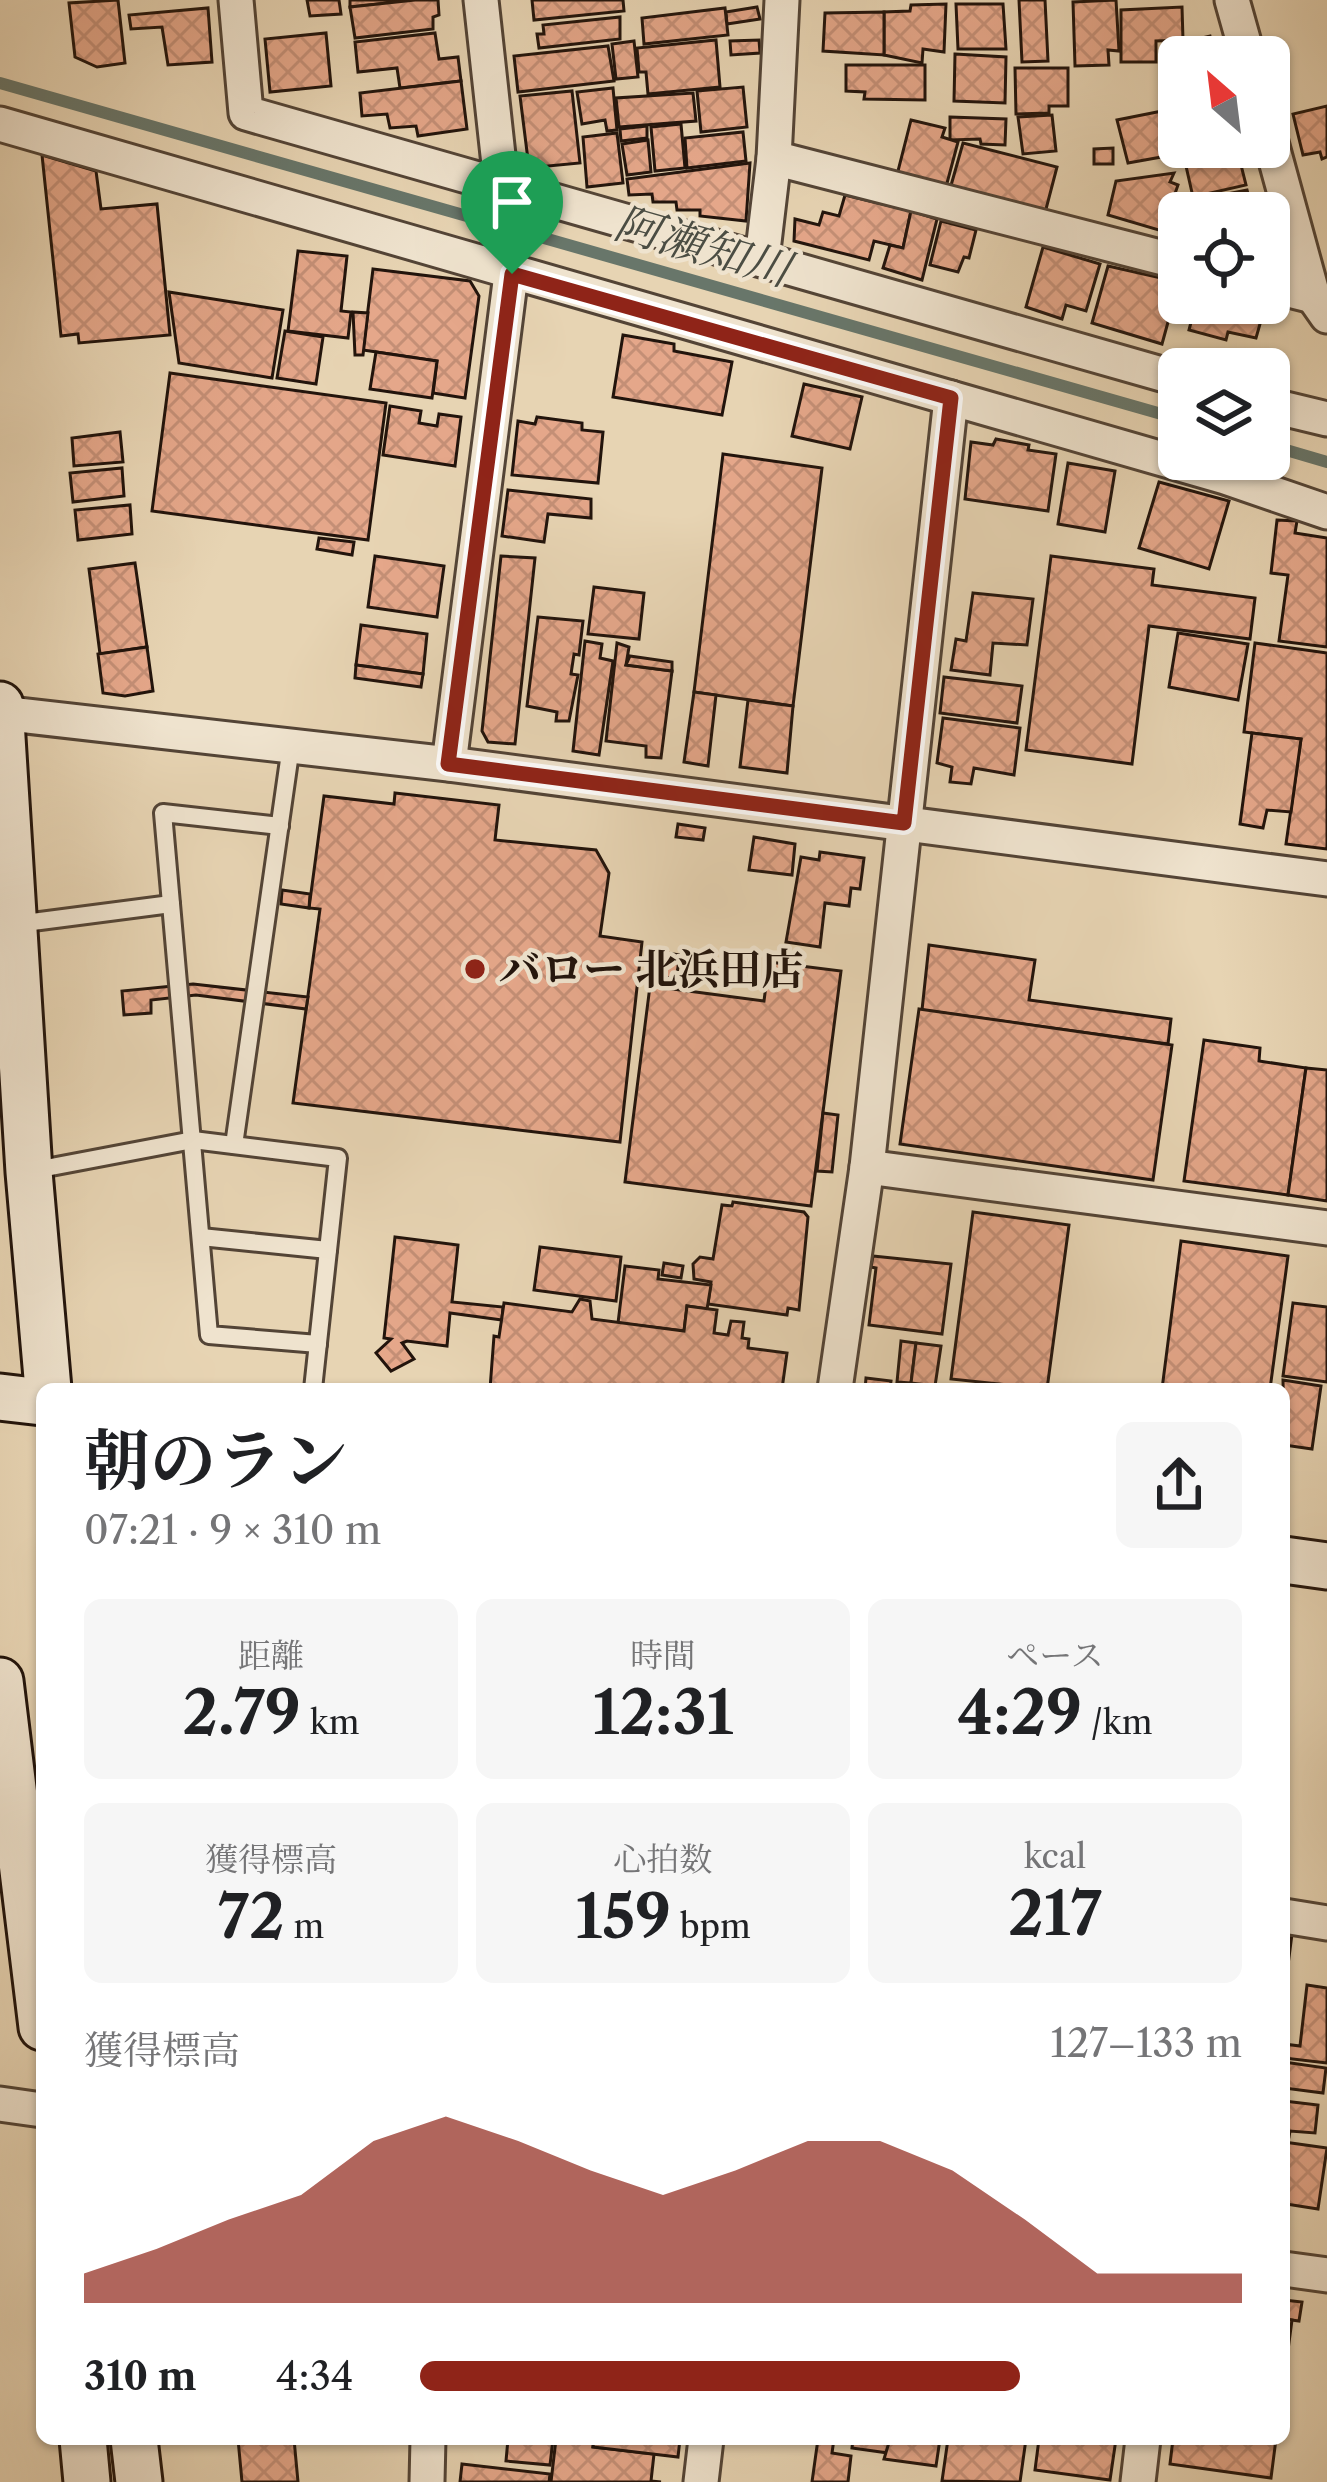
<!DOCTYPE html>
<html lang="ja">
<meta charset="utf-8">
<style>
:root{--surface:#fff;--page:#f6f6f6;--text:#202124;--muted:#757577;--accent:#8f2418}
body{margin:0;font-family:"Libre Caslon Text","Noto Serif JP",serif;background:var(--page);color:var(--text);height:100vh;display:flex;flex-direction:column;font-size:45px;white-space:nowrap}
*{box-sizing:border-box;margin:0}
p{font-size:39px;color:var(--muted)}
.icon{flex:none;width:66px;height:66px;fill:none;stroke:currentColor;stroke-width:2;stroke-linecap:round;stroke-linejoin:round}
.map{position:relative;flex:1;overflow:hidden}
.details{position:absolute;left:36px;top:1383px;width:1254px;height:1062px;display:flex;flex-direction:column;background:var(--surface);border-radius:18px;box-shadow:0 3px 9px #0004}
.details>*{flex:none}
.needle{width:78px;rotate:332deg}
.tools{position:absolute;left:1158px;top:36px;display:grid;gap:24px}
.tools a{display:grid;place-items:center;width:132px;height:132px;border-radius:18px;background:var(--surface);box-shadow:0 3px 9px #0004;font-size:60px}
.pin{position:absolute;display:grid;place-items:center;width:102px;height:102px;color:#fff;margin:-123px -51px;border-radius:50% 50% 50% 0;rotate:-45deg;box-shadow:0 0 12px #0007}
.pin .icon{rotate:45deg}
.round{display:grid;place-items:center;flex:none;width:126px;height:126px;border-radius:18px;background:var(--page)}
.headline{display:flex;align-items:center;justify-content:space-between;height:204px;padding:0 48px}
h1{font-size:66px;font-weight:700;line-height:90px}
.figures{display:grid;grid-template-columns:repeat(3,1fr);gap:18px;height:204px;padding:12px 48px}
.figures div{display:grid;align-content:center;border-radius:18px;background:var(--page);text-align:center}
.figures b{font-size:60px;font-weight:700}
.figures small{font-size:33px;font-weight:400}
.figures p{font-size:33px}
.chart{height:336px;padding:24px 48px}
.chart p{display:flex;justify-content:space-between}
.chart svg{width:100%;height:216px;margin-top:12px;fill:var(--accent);opacity:.7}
ul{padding:0 48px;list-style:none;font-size:39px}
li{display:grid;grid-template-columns:192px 144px 1fr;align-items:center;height:90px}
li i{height:30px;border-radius:15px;background:var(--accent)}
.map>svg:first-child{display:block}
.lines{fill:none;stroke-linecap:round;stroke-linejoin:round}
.stream{stroke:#68766a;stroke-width:12}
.building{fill:url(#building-cross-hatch);stroke:#22140c;stroke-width:3}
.lane-casing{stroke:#534436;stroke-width:22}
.street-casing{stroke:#534436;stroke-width:39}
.secondary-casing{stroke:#22140c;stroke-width:51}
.lane{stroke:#efe3ce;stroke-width:16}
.street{stroke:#efe3ce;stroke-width:33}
.secondary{stroke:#efe3ce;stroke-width:45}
.route-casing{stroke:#fff;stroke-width:24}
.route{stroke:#8f2418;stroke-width:15}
.poi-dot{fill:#8f2418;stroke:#efe3ce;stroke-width:4.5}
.labels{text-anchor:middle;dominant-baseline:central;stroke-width:9;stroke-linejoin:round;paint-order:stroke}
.poi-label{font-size:42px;font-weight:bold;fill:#22140c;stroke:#efe3ce;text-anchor:start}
.water-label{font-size:45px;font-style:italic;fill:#4b4d43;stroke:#efe3ce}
</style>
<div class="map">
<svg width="1327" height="2482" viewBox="0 0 1327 2482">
<defs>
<pattern id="building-cross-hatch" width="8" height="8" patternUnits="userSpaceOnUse" patternTransform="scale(3)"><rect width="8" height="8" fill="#e5a78a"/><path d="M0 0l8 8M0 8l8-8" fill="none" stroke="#c48f76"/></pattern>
</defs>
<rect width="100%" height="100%" fill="#e7d4b3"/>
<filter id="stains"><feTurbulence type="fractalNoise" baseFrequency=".00167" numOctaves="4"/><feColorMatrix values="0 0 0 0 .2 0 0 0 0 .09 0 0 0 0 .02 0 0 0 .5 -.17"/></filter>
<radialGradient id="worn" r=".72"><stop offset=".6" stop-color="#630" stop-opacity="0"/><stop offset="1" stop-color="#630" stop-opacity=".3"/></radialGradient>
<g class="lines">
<g class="stream">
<polyline points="0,83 1179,419"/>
<polyline points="1269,445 1327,462"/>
</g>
</g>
<g class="building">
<polygon points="118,0 125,63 97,67 75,57 69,3"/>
<polygon points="307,0 339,0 341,14 310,16"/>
<polygon points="350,0 415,0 350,7"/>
<polygon points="415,0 438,0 439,15 433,17 433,29 355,38 350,7"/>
<polygon points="532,0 623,0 624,11 534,20"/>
<polygon points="1019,0 1045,0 1048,61 1022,62"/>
<polygon points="1116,0 1119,51 1108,50 1109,65 1075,66 1073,2"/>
<polygon points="946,4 944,52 923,49 922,63 884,55 884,12 910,11 911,5"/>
<polygon points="956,4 1003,4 1006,49 958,49"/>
<polygon points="757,7 760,19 727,24 726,12"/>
<polygon points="1182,7 1183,40 1156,41 1156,62 1121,62 1121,10"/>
<polygon points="208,8 212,62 168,65 162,27 131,29 129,15"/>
<polygon points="725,8 728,35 644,44 642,18"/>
<polygon points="884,12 884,55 823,51 825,13"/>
<polygon points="620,17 620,39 539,48 537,34 544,34 543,25"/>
<polygon points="326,33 331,86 270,92 265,39"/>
<polygon points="435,33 439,59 458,57 461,81 400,88 397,68 358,72 355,42"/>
<polygon points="1210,36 1215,57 1179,57 1179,78 1172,80 1164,47"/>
<polygon points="716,40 720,87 648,94 646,72 639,72 637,48"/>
<polygon points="759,40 760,53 731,55 730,41"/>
<polygon points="634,41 638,77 616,79 612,44"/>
<polygon points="608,46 614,81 518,92 514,56"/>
<polygon points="955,54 1006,57 1005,103 954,101"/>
<polygon points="846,65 925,65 925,100 864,99 865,92 846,91"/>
<polygon points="1015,68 1068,68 1068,106 1049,106 1049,113 1016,114"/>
<polygon points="461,81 467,129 418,136 416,126 390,128 387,114 362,116 360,93"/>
<polygon points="743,87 747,127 701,132 697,91"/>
<polygon points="613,88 617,130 607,131 605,120 582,124 577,92"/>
<polygon points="572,91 580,163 538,167 528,160 520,96"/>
<polygon points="693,93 696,121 619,127 616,98"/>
<polygon points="1327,106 1327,157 1322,159 1320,152 1303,155 1293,114"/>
<polygon points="1167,110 1178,154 1128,163 1117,120"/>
<polygon points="1052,115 1056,151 1023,154 1018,117"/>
<polygon points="950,117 1006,119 1005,145 981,144 980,139 950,140"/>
<polygon points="911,120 945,128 942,137 958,142 946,187 897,175"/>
<polygon points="681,124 685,168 655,171 651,127"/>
<polygon points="647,126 647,138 621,141 620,129"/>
<polygon points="743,132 746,161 687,168 685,138"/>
<polygon points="617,133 623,183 587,187 583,137"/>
<polygon points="648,140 651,172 627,175 622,144"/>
<polygon points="963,143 1057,167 1045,213 950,189"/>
<polygon points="1113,148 1113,164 1094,164 1094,149"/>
<polygon points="1238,153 1246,185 1193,197 1186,166"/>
<polygon points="42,155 96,171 101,209 157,204 170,335 79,343 78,334 61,336"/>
<polygon points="750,163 746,221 700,216 700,210 677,210 676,202 653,202 652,194 629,195 627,179"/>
<polygon points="1174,173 1170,182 1178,185 1162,231 1108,215 1116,181"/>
<polygon points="1247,190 1253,213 1179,214 1177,204"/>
<polygon points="845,195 911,211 903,248 874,241 869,260 794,241 795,219 819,225 823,212 839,216"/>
<polygon points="911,211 937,219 922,280 883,268 890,245 903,248"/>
<polygon points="941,221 976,230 969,258 964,257 958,272 930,265"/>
<polygon points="1043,247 1100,264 1086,311 1066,305 1062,319 1026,307"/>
<polygon points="298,251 347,256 341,311 351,312 348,338 288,331"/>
<polygon points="1108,266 1179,282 1162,344 1092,323"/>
<polygon points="373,269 470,281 479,296 465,398 433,393 437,361 363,350"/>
<polygon points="169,292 283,310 272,378 179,363"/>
<polygon points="1196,303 1266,303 1256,338 1228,332 1226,340 1189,330"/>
<polygon points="353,312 368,313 363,355 355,355"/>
<polygon points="285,331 323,337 316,384 277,378"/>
<polygon points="623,335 674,344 674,351 732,362 722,415 613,397"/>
<polygon points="376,352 437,361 432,398 370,389"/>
<polygon points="170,373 386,403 368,540 152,511"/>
<polygon points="804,384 862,397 850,449 792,436"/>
<polygon points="390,406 421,411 419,423 437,426 439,414 461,417 455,466 383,455"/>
<polygon points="537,417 582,423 582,430 603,432 598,483 512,475 518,421 535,424"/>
<polygon points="120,432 123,462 74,466 72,438"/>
<polygon points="996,439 1029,445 1028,450 1056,454 1048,511 965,499 971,442 993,445"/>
<polygon points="723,454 822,468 793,706 694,692"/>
<polygon points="1068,463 1115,471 1105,532 1058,524"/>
<polygon points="122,468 124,496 73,502 70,473"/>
<polygon points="1159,482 1229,501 1209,569 1139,548"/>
<polygon points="508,490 591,499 591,518 548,514 544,542 502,536"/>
<polygon points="130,505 132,534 78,540 75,510"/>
<polygon points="1277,520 1297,521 1295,533 1327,538 1327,647 1279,641 1288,575 1271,573"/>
<polygon points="319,538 354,542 352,555 317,549"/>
<polygon points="375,556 444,566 437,617 368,607"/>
<polygon points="501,556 535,558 515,744 488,742 482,731"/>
<polygon points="1051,556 1154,569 1152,585 1255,598 1250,639 1149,626 1132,764 1026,750"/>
<polygon points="135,563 147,647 100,654 89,569"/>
<polygon points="594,587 644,593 639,639 588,634"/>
<polygon points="973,593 1033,599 1027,645 993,643 990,675 951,670 956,639 966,641"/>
<polygon points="538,617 583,621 579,655 574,654 571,674 578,675 569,721 556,721 557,712 527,706"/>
<polygon points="361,625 427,634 423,674 356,665"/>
<polygon points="1178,633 1248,644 1238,700 1169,687"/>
<polygon points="585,641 602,644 600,658 613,661 599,755 573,751"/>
<polygon points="617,643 629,647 626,665 672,671 661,758 646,757 646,746 606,741"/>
<polygon points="1255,643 1327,653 1327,849 1286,844 1301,739 1244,732"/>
<polygon points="147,647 153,691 125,696 103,693 98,654"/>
<polygon points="630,656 672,662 672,671 626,665"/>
<polygon points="356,665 423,674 421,687 355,678"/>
<polygon points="944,677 1022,686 1017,723 940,713"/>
<polygon points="694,692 716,695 708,766 684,762"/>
<polygon points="748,700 793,706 787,773 740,767"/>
<polygon points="943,718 1020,728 1014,775 974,768 971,784 950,782 952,767 937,763"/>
<polygon points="1252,733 1301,739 1291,812 1267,810 1263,828 1240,824"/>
<polygon points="395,793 499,805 495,840 596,850 609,873 600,936 642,942 620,1142 293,1103 320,909 309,908 324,796 394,804"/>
<polygon points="678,824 705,828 703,840 676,837"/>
<polygon points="754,837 795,844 792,875 749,870"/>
<polygon points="820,852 864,858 860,889 851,888 849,906 825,903 820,947 786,942 801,857 819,860"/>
<polygon points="282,890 310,894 309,908 281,904"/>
<polygon points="929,945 1035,960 1029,1000 1171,1019 1168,1044 922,1010"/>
<polygon points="667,953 680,955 676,979 664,977"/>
<polygon points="769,962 841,971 811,1206 625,1182 650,986 764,1001"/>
<polygon points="193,984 308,997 306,1009 196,995 151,1000 151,1013 124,1015 122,991"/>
<polygon points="919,1009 1172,1045 1153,1180 900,1144"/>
<polygon points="1204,1040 1260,1048 1259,1061 1306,1068 1288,1195 1184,1181"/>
<polygon points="1306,1068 1327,1070 1327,1201 1288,1195"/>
<polygon points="823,1113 838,1115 832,1172 817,1171"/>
<polygon points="733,1202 804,1212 808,1217 799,1310 788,1308 787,1315 708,1304 711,1282 694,1279 693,1264 700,1257 713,1259 722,1205 732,1206"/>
<polygon points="973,1212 1069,1225 1047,1389 951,1379"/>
<polygon points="395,1237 458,1245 452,1302 503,1307 502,1320 450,1313 447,1346 407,1341 402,1343 414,1359 391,1371 376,1353 391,1339 384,1338"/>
<polygon points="1181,1241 1288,1256 1270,1389 1162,1389"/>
<polygon points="540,1247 621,1257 616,1301 534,1290"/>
<polygon points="873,1256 951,1264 942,1334 869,1325 876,1268 871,1267"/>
<polygon points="664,1263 683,1266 681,1278 662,1275"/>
<polygon points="625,1266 659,1270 658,1279 711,1285 707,1309 687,1306 684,1331 618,1323"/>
<polygon points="580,1299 590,1301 592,1319 684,1331 687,1306 717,1310 714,1333 728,1335 731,1321 744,1322 742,1338 749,1339 748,1348 787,1353 782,1389 490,1389 494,1336 499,1337 504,1303 572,1312"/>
<polygon points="1293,1303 1327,1307 1327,1382 1283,1376"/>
<polygon points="901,1341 916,1343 911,1383 897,1382"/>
<polygon points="916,1343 941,1346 935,1386 911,1383"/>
<polygon points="866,1378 891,1381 890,1389 865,1389"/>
<polygon points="1283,1380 1321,1386 1312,1449 1284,1445"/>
<polygon points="1284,1933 1292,1934 1284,1996"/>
<polygon points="1307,1985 1327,1988 1327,2063 1284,2058 1284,2044 1300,2046"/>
<polygon points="1284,2062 1326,2068 1323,2093 1284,2088"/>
<polygon points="1284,2101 1318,2105 1315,2133 1290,2131 1289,2137 1284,2137"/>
<polygon points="1284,2142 1327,2148 1318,2209 1286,2204"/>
<polygon points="1284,2300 1302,2302 1299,2321 1284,2319"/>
<polygon points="1284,2319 1292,2320 1284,2380"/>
<polygon points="238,2439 294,2439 298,2482 242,2482"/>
<polygon points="508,2439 553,2439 550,2465 506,2461"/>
<polygon points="556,2439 594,2439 593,2447 654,2454 651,2481 661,2482 551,2482"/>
<polygon points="594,2439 680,2439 678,2457 593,2447"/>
<polygon points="818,2439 834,2439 832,2453 851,2456 848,2482 812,2482"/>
<polygon points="853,2439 890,2439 888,2453 852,2448"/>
<polygon points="890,2439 940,2439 936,2466 884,2459"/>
<polygon points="948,2439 1026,2439 1020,2482 942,2481"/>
<polygon points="1039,2439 1116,2439 1110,2480 1035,2470"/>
<polygon points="1173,2439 1276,2439 1271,2478 1170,2464"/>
<polygon points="462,2464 550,2474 549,2482 460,2482"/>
</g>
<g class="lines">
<g class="lane-casing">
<g id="lane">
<polyline points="280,826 163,813 209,1335 318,1344"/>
<polyline points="17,924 171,904"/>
<polyline points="234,1145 291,746"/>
<polyline points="30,1171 193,1140 338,1158 313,1389"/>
<polyline points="201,1237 328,1250"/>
</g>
</g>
<g class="street-casing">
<g id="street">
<polyline points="236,0 246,113 1179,379"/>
<polyline points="1232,0 1248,57"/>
<polyline points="0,124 1225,477 1327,512"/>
<polyline points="1269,135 1313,296 1327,316"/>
<polyline points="774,158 1179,262"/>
<polyline points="762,259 774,158 782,0"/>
<polyline points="1269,285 1313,296"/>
<polyline points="1269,405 1327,419"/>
<polyline points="0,713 449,764 1327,879"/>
<polyline points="449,764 511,274 481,0"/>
<polyline points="867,1167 1327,1228"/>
<polyline points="835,1389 867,1167 951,398"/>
<polyline points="1284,1916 1327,1923"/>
<polyline points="0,2104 42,2110"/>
<polyline points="1284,2269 1327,2275"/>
<polyline points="427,2482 428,2439"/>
<polyline points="701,2482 706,2439"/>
<polyline points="1138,2482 1143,2439"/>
</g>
</g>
<g class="secondary-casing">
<g id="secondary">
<polyline points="0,705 29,1172 48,1389"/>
<polyline points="0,1397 42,1402"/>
<polyline points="1284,1560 1327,1566"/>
<polyline points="0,1681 42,2027"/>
<polyline points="83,2439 87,2482"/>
<polyline points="134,2439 139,2482"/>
</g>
</g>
<use href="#lane" class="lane"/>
<use href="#street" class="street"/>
<use href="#secondary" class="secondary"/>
</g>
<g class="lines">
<g class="route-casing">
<polygon id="route" points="512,274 951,398 904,823 448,764"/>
</g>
<use href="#route" class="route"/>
</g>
<circle class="poi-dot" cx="475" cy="969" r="12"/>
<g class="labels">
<g class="poi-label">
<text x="499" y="969">バロー 北浜田店</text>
</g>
<g class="water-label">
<text transform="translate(703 246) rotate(16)">阿瀬知川</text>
</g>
</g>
<rect width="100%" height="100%" filter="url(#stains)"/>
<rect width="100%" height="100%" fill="url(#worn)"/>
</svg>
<div class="tools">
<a><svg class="needle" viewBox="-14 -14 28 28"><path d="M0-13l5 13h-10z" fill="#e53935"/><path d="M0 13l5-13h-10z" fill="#757577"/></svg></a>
<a><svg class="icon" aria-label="locate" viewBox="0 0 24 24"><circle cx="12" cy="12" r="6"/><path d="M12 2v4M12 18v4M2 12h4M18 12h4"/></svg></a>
<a><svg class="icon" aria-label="layers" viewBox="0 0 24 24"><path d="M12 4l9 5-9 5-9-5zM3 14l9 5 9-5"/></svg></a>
</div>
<div class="pin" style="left:512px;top:274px;background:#1e9e55"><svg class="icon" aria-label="arrive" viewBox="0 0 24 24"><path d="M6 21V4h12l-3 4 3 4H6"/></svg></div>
<section class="details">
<div class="headline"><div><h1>朝のラン</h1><p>07:21 · 9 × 310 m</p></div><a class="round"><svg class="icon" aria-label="share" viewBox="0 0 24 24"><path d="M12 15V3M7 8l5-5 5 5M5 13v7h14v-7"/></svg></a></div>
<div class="figures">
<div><p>距離</p><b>2.79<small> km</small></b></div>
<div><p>時間</p><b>12:31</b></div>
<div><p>ペース</p><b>4:29<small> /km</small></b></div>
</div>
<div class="figures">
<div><p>獲得標高</p><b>72<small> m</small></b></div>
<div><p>心拍数</p><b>159<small> bpm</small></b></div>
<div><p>kcal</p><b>217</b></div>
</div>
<div class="chart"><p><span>獲得標高</span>127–133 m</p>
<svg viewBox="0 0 160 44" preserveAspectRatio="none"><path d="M0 44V38L10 33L20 27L30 22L40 11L50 6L60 11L70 17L80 22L90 17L100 11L110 11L120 17L130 27L140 38L150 38L160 38V44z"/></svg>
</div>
<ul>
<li><b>310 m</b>4:34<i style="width:73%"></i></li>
</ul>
</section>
</div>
